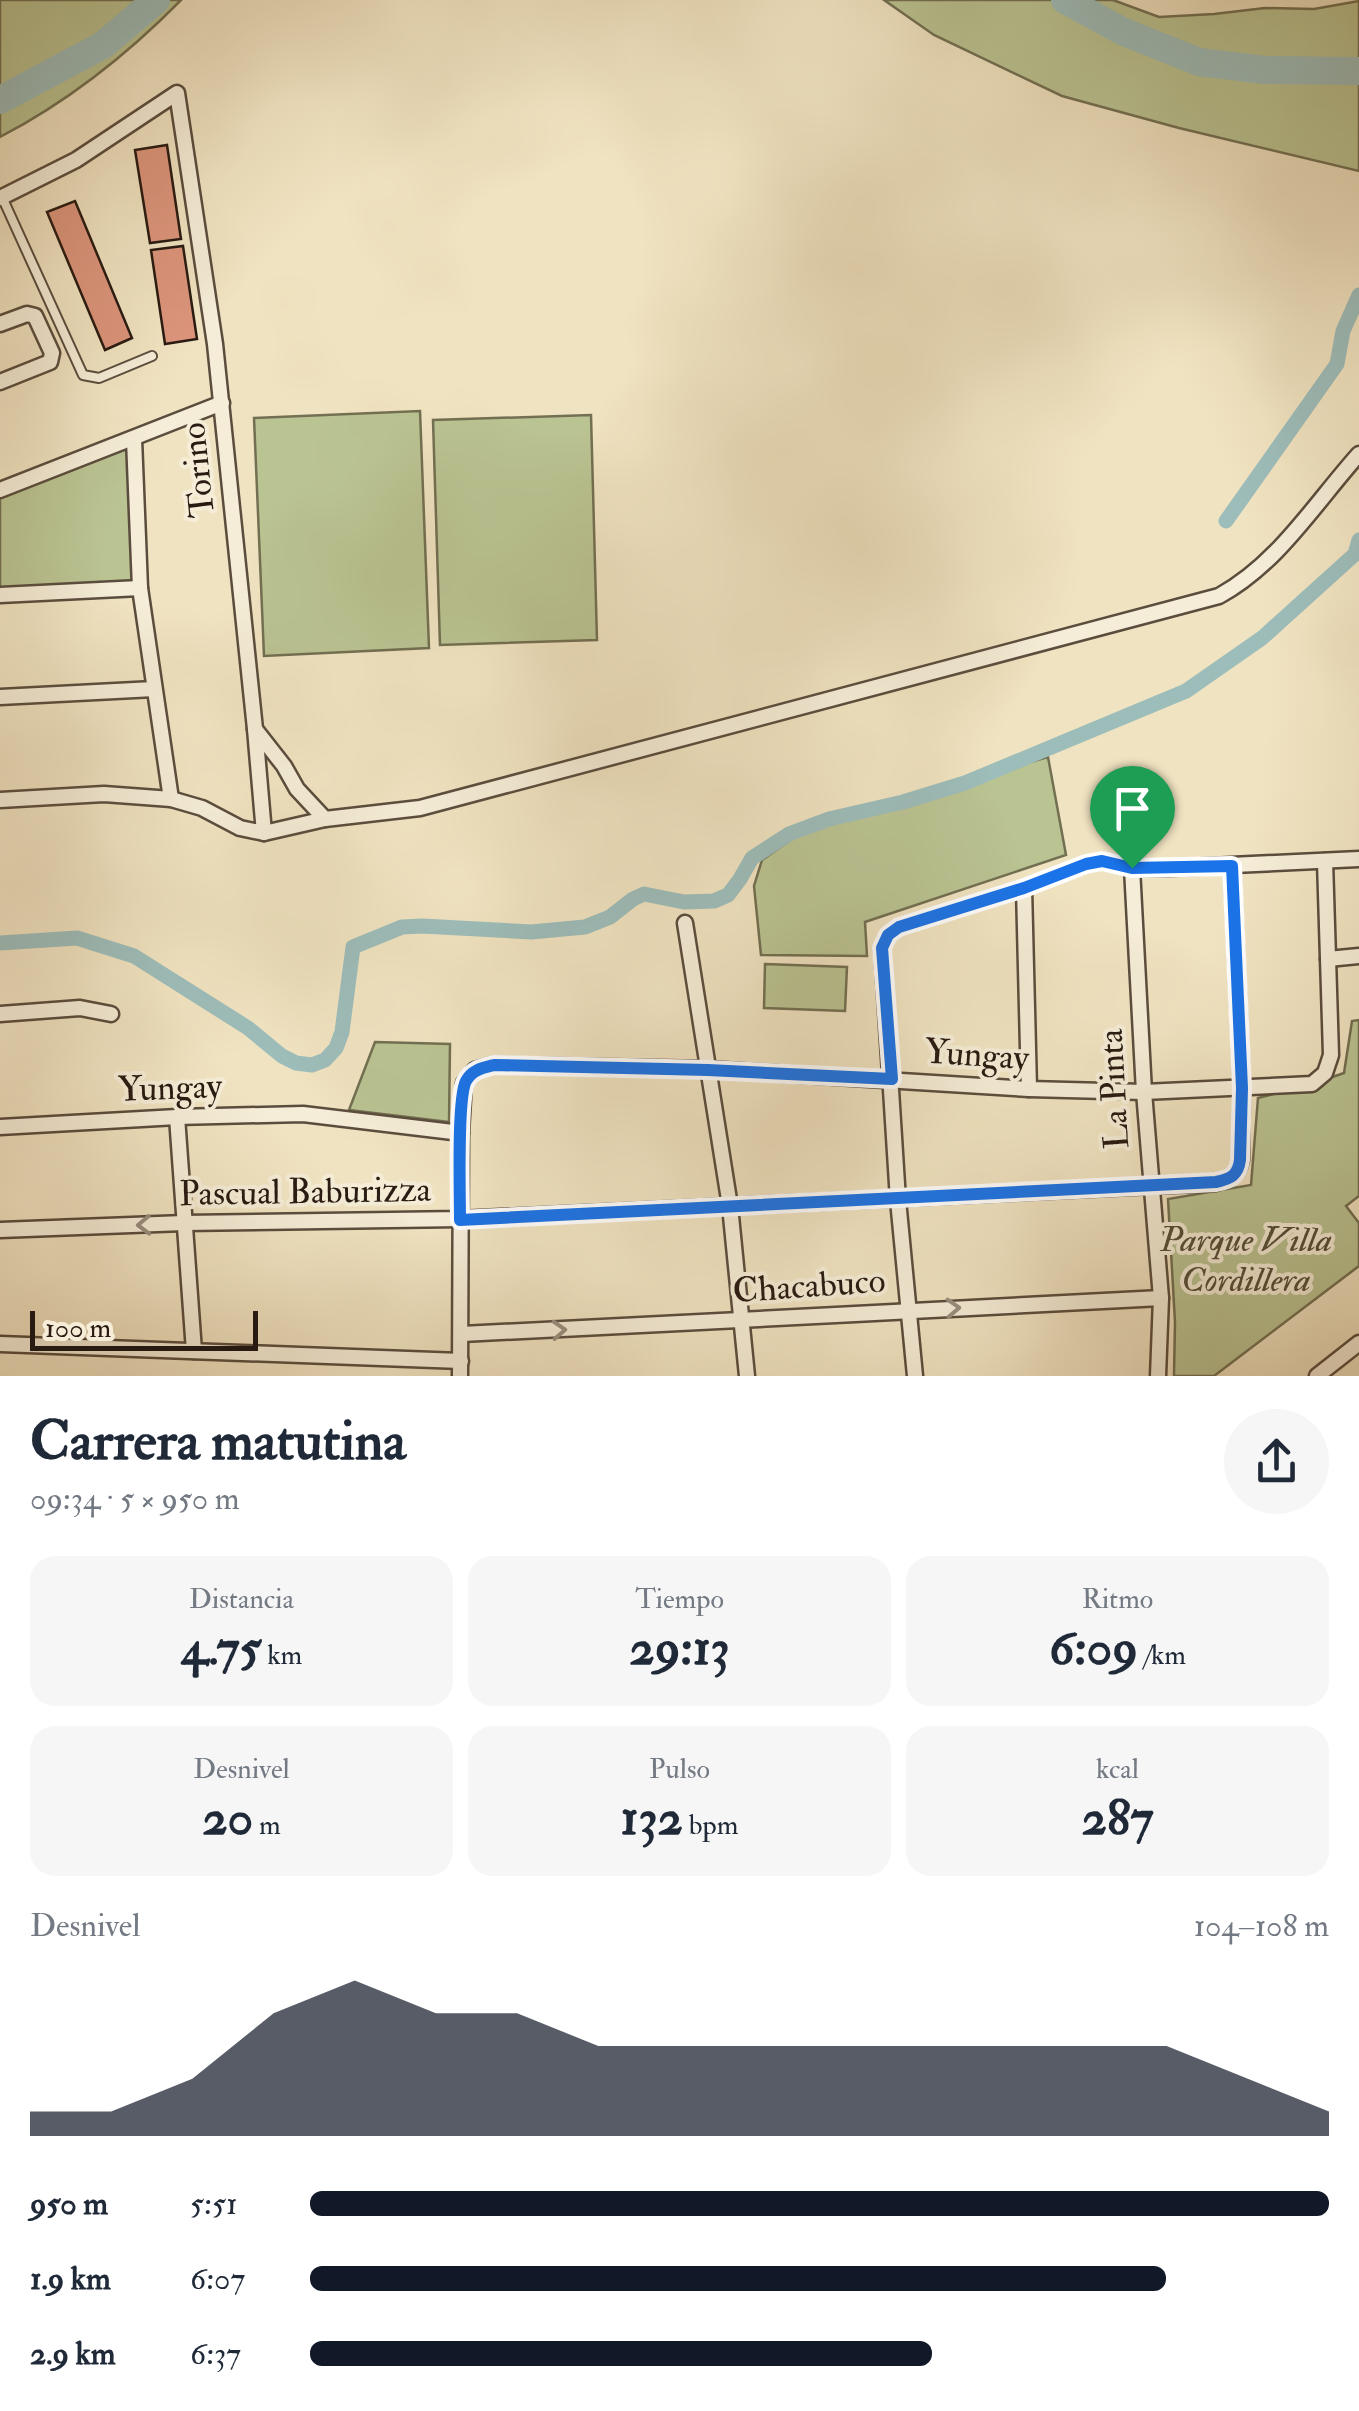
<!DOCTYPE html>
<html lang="es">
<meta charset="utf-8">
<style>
:root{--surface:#fff;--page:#f6f6f7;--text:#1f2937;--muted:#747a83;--accent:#111827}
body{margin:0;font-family:"IM FELL Double Pica",serif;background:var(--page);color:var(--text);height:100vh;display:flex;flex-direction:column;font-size:38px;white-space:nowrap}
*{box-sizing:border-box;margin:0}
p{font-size:32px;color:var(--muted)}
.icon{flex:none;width:55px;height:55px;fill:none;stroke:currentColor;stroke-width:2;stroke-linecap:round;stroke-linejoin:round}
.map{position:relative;height:1376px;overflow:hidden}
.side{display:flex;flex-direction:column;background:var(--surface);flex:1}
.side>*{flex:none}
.scale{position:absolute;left:30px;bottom:25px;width:228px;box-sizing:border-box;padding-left:10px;border:5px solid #291b12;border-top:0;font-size:28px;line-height:35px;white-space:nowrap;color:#291b12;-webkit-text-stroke:8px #f5edd7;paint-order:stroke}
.pin{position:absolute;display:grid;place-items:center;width:85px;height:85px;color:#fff;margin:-102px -42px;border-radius:50% 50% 50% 0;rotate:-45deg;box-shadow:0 0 10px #0007}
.pin .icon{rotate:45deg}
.round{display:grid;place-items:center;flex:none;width:105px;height:105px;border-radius:52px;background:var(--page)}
.headline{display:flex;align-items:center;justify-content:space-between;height:170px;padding:0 30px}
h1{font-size:55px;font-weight:800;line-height:75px}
.figures{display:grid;grid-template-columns:repeat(3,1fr);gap:15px;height:170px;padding:10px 30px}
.figures div{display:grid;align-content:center;border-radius:25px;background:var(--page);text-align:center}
.figures b{font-size:50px;font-weight:800}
.figures small{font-size:28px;font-weight:400}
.figures p{font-size:28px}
.chart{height:280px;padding:20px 30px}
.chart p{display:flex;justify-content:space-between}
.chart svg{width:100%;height:180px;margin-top:10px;fill:var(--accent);opacity:.7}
ul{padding:0 30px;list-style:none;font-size:32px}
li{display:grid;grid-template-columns:160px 120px 1fr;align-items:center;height:75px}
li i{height:25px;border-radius:12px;background:var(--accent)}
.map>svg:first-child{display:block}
.green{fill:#bac392;stroke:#726f52;stroke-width:2.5}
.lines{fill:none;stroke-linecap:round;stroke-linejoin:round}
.canal{stroke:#9dbdba;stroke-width:15}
.river{stroke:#9dbdba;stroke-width:28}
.building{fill:#dc957c;stroke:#291b12;stroke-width:2.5}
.lane-casing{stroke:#5b4d3e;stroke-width:12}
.street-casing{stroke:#5b4d3e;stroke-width:19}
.lane{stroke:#f5edd7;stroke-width:8}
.street{stroke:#f5edd7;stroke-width:14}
.oneway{stroke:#998e7e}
.route-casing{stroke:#fff;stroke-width:20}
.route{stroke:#1a73e8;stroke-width:12}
.labels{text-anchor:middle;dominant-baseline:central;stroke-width:8;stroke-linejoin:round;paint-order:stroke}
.street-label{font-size:35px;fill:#291b12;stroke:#f5edd7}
.park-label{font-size:35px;font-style:italic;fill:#544d38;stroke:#f5edd7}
</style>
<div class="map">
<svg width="1359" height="1376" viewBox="0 0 1359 1376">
<rect width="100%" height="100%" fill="#f0e3c1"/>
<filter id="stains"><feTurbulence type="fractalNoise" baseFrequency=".002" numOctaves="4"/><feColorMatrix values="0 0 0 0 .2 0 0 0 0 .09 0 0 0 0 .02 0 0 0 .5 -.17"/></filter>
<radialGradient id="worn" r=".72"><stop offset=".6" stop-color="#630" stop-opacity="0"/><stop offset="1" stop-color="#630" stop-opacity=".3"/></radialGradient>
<g class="green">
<path d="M0 0H181C128 54 67 102 0 137Z"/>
<polygon points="884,0 1113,0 1159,17 1214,14 1265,8 1314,9 1359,1 1359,171 1179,128 1062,96 934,35"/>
<polygon points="420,411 429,648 264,656 254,418"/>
<polygon points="591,415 597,640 440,645 433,420"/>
<polygon points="131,442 137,586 0,593 0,492"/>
<polygon points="1048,757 1066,855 865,922 867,956 761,955 754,886 762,860 812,825"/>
<polygon points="765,964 847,967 845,1011 764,1008"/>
<polygon points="1359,1020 1359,1196 1346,1206 1359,1223 1359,1266 1214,1376 1174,1376 1175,1322 1168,1199 1251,1185 1258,1098 1312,1084 1344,1073 1352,1021"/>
<polygon points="375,1042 450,1044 449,1122 349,1110"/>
</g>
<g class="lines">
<g class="canal">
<polyline points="1226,521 1337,364 1343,331 1359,295"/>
<polyline points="0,943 77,938 134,956 248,1028 282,1056 296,1063 312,1065 325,1060 336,1048 342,1032 353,947 402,927 422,926 531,932 585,927 610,917 633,899 644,894 684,902 714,901 728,895 740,879 752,858 789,834 829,819 903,802 965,783 1186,691 1262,638 1355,554 1359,540"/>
</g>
<g class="river">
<polyline points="1065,0 1124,32 1199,62 1265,70 1359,71"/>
<polyline points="0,100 103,45 156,0"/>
</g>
</g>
<g class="building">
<polygon points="167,145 181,239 150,243 135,150"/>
<polygon points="75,201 132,338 105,350 47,212"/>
<polygon points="183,246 197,339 165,344 151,250"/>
</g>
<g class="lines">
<g class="lane-casing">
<polyline id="lane" points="2,197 83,375 99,378 152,356"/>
</g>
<g class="street-casing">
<g id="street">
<polyline points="0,198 76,160 177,93 215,344 255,729 284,766 297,789 325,819"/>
<polyline points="0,324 27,314 35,316 52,353 50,362 0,382"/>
<polyline points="134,439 140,588 171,799"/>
<polyline points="0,490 222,403"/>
<polyline points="0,595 140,588"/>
<polyline points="0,697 154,689"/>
<polyline points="255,729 264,833"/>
<path d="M0 800 104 794 171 799 202 808 240 828 264 833 325 819 420 808 1219 596C1278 564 1315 503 1359 454"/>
<polyline points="1132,868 1144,1092 1161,1298 1158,1376"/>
<polyline points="1024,888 1029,1089"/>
<polyline points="685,923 730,1206 747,1376"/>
<polyline points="1328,959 1359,956"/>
<polyline points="0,1014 80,1008 111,1014"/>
<polyline points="177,1117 194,1351"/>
<polyline points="0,1127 177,1117 303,1114 461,1133"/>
<path d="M0 1230 184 1223 460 1219 1216 1183C1231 1178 1238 1175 1241 1160L1242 1088 1232 866"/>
<path d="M462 1334C695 1324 928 1309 1161 1298"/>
<polyline points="0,1344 461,1361"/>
<polyline points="460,1376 461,1133 464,1083 475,1070 493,1065 708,1069 1029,1089 1144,1092 1312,1084 1325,1073 1331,1055 1325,861"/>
<polyline points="915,1376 898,1200 882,948 888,935 899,927 1024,888 1086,864 1102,861 1132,868 1169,868 1359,859"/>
<polyline points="1317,1376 1359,1343"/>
</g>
</g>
<use href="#lane" class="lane"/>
<use href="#street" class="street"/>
</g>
<defs><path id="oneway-chevron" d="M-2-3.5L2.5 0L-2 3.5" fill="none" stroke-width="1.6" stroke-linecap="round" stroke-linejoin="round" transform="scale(2.5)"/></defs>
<g class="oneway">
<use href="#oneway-chevron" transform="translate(144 1225) rotate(178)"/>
<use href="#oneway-chevron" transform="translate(953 1308) rotate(-3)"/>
<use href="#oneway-chevron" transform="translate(559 1330) rotate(-3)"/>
</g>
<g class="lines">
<g class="route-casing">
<path id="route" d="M1102 861 1132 868 1232 866 1242 1088 1240 1160C1238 1175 1231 1179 1216 1182L460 1220C460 1194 457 1098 466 1081 472 1070 482 1068 494 1065L708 1070 892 1079 882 948 888 935 899 927 1024 888 1086 864Z"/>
</g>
<use href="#route" class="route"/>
</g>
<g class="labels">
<g class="street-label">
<text transform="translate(198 470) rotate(-96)">Torino</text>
<text transform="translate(977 1055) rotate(4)">Yungay</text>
<text transform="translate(170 1088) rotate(-2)">Yungay</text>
<text transform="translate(1114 1089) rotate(-93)">La Pinta</text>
<text transform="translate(305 1192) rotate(-1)">Pascual Baburizza</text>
<text transform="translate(809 1286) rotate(-4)">Chacabuco</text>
</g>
<g class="park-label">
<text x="1246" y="1240">Parque Villa<tspan x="1246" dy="40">Cordillera</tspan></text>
</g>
</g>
<rect width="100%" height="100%" filter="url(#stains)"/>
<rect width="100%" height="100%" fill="url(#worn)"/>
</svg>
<div class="scale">100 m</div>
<div class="pin" style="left:1132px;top:868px;background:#1e9e55"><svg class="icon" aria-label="arrive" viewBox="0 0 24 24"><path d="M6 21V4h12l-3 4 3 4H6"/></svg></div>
</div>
<section class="side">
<div class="headline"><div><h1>Carrera matutina</h1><p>09:34 · 5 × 950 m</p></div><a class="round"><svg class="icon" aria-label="share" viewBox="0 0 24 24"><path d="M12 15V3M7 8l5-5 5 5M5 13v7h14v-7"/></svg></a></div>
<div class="figures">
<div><p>Distancia</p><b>4.75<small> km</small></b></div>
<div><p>Tiempo</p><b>29:13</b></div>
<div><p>Ritmo</p><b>6:09<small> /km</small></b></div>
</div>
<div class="figures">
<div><p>Desnivel</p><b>20<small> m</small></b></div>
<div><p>Pulso</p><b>132<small> bpm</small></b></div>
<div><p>kcal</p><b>287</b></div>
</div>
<div class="chart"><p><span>Desnivel</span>104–108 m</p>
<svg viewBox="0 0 160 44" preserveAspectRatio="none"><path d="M0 44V38L10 38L20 30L30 14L40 6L50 14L60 14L70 22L80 22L90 22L100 22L110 22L120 22L130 22L140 22L150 30L160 38V44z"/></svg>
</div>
<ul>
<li><b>950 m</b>5:51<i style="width:100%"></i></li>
<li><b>1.9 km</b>6:07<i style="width:84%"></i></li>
<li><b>2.9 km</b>6:37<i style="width:61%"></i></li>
</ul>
</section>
